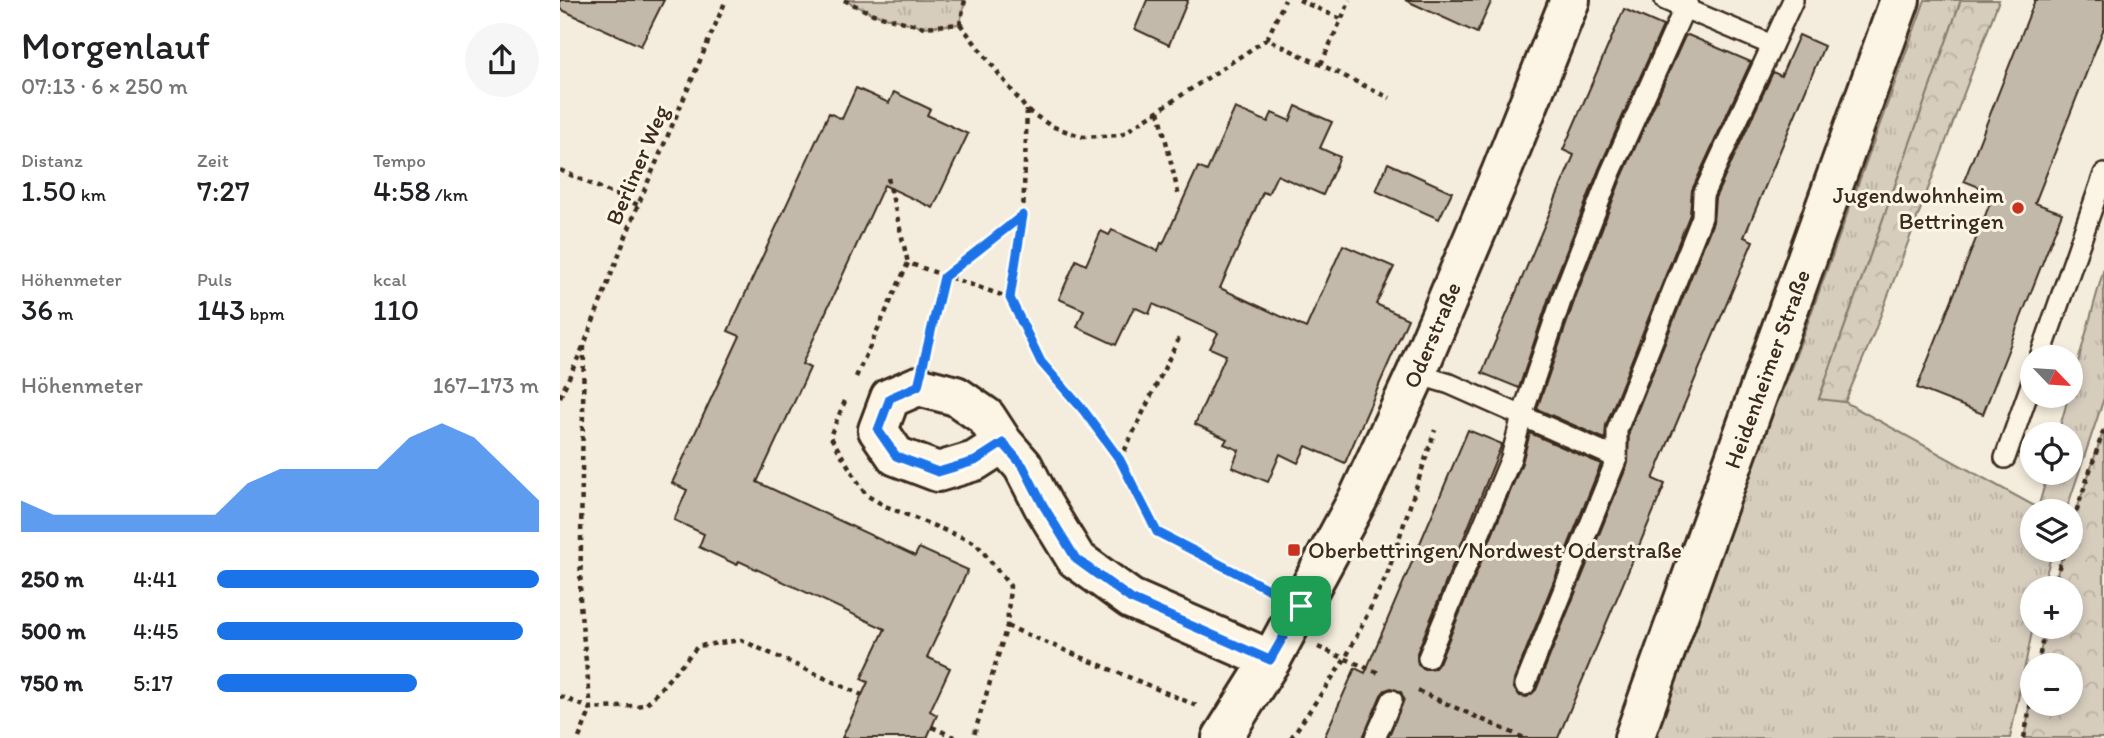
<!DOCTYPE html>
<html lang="de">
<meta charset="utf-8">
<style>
:root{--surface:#fff;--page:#f6f6f6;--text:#202124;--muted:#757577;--accent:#1a73e8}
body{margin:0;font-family:Itim,sans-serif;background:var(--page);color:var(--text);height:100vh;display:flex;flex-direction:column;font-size:26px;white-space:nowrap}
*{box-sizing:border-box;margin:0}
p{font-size:23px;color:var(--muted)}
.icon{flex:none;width:38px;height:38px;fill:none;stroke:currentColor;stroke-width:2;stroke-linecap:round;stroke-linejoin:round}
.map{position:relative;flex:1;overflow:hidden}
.side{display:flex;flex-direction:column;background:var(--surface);width:560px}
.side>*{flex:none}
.needle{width:46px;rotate:115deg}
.tools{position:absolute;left:1460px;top:345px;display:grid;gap:14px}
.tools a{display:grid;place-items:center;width:63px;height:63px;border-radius:50%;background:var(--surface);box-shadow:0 4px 10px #0003;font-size:35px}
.pin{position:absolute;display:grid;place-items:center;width:60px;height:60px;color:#fff;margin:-30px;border-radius:14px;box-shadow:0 4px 10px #0006}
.round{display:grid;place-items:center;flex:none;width:74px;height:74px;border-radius:37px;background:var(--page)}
.summary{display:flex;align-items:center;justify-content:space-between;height:119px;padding:0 21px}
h1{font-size:38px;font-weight:600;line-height:52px}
.metrics{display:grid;grid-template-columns:repeat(3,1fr);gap:10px;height:119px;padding:7px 21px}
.metrics div{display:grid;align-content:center}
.metrics b{font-size:30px;font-weight:600}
.metrics small{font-size:19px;font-weight:400}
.metrics p{font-size:19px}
.chart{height:196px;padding:14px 21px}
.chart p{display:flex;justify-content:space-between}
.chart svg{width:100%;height:126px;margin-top:7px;fill:var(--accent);opacity:.7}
ul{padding:0 21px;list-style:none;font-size:23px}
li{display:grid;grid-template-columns:112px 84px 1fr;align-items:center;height:52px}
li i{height:18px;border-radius:9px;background:var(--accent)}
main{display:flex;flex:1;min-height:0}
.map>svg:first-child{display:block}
.grass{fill:url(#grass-tufts);stroke:#887c6e;stroke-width:2}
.forest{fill:url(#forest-crowns);stroke:#887c6e;stroke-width:2}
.building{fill:#c3b9aa;stroke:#3b2a1e;stroke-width:2}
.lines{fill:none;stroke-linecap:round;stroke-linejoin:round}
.service-casing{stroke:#3b2a1e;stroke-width:24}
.minor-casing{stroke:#3b2a1e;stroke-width:44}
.tertiary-casing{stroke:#3b2a1e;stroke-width:44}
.path{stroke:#3b2a1e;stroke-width:4.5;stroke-dasharray:5 5;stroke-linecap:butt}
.service{stroke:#fcf5e5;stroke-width:19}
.minor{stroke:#fcf5e5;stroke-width:38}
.tertiary{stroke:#fcf5e5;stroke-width:38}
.route-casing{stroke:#fff;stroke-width:14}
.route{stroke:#1a73e8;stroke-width:9}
.poi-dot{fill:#c8321e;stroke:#fcf5e5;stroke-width:2.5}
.labels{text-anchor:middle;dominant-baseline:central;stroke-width:6;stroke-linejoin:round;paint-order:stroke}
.street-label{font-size:23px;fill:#3b2a1e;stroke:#fcf5e5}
.poi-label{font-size:23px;fill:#3b2a1e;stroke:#fcf5e5;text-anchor:end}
</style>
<main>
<section class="side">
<div class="summary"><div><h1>Morgenlauf</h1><p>07:13 · 6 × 250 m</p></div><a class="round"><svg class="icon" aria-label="share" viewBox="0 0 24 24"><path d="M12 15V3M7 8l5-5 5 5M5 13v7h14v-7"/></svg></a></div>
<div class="metrics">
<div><p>Distanz</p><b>1.50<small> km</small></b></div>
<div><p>Zeit</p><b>7:27</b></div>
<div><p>Tempo</p><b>4:58<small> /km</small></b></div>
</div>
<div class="metrics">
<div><p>Höhenmeter</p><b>36<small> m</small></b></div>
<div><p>Puls</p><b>143<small> bpm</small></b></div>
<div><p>kcal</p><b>110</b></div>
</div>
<div class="chart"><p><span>Höhenmeter</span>167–173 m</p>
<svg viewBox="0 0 160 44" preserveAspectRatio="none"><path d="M0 44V33L10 38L20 38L30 38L40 38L50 38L60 38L70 27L80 22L90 22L100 22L110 22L120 11L130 6L140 11L150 22L160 33V44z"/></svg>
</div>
<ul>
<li><b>250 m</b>4:41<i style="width:100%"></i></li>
<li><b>500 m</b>4:45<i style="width:95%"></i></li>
<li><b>750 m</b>5:17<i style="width:62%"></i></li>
</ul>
</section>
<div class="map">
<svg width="1544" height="738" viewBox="0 0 1544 738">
<defs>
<pattern id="grass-tufts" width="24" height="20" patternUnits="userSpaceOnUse" patternTransform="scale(1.75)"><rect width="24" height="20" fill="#d6cdbd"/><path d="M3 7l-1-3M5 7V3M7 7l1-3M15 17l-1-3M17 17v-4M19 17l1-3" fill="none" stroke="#b9b0a2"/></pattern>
<pattern id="forest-crowns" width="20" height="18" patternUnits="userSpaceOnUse" patternTransform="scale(1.75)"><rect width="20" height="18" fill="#d6cdbd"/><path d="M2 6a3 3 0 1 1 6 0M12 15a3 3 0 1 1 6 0" fill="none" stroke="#b9b0a2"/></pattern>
</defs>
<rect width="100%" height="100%" fill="#f4eddd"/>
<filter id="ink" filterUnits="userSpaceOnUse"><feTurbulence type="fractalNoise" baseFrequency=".0143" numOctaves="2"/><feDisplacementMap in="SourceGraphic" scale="14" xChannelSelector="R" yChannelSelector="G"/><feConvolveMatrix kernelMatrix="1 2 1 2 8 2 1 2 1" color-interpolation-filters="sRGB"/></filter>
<g filter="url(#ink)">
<g class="grass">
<polygon points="284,0 405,0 400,24 364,27 313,14"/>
<polygon points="1365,0 1401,0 1259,399 1285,402 1478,508 1488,473 1510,472 1510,434 1498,434 1544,268 1544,398 1506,511 1472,511 1472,550 1493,550 1482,588 1472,588 1473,627 1450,738 1085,738 1189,454 1225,385"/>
</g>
<g class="forest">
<polygon points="1401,0 1439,0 1314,333 1285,402 1259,399"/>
<polygon points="1544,429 1544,738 1464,738 1472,697 1472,704 1510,704 1510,665 1478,665 1485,627 1510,626 1510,588 1493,588 1504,550 1510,550 1510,530"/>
</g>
<g class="building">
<polygon points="0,0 104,0 81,46 0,9"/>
<polygon points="587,0 628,0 609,45 575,29"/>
<polygon points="845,0 932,0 917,33"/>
<polygon points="1475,0 1544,0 1544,28 1475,203 1502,213 1423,414 1357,388 1434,193 1404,181"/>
<polygon points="1064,9 1103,26 1039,169 992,288 959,388 922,373 1014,155 1003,150"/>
<polygon points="1128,35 1191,62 1132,190 1130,214 1046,425 1045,439 977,409 1016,296 1061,179 1125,36"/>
<polygon points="1239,35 1264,46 1184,237 1193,241 1093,479 1105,484 998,738 828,738 844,699 841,692 831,688 825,690 821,695 803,738 764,738 795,668 805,673 908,430 942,444 857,653 858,665 864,669 875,668 879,663 962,463 970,433 1041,464 954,680 953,687 960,696 967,697 976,690 1068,463 1069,432 1153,222 1155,198 1213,72 1221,76"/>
<polygon points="296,88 329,103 334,92 370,109 367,115 408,134 373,208 324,185 242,364 250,368 197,482 355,556 359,548 408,570 367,657 390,668 370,711 377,715 367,738 282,738 308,682 301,679 325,629 179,561 177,565 139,547 144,534 114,520 127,490 112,483 180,336 168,331 269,113 282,119"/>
<polygon points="736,106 772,122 760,148 780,157 763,195 717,175 708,194 703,192 660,288 746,328 783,245 834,267 816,304 848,319 785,463 746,446 738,463 720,454 708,482 672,467 679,450 664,444 667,439 635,424 666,355 650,348 658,333 593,304 589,314 574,307 556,345 517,327 524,310 499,299 516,260 526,265 541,231 549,235 552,230 598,251 601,243 603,244 638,167 647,171 675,108 708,122 712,113 730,121"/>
<polygon points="828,163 892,192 879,219 816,191"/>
</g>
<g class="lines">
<g class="service-casing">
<g id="service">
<polyline points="1105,0 1212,45"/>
<polyline points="1480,357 1544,174"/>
<polyline points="856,374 890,384 1057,458"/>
<polyline points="1445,458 1472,382"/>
<polyline points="868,658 951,458 962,416 1004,292 1050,174 1128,0"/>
<polyline points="965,685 1057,458 1057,430 1142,217 1143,195 1233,0"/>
<polyline points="815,738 832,700"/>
</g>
</g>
<g class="minor-casing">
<g id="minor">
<polyline points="443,443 415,461 378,472 336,456 318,430 330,398 358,386 396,396 426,417 443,443 463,466 483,505 516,559 571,599 711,660"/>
<polyline points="662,738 711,660 799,497 856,374 941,173 1010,0"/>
</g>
</g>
<g class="tertiary-casing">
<polyline id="tertiary" points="1074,738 1340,0"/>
</g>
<g class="path">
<polyline points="284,0 313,14 364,27 400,24 405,0"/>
<polyline points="739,0 781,19"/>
<polyline points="400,24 467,110 491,126 523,137 561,135 707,39 830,98"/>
<polyline points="707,39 725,0"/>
<polyline points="761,64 790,0"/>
<polyline points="467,110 463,215 450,298 481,362 524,411 560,460 597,532 707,588"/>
<polyline points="599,111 619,197"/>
<polyline points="0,170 78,205"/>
<polyline points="328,178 348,263"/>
<polyline points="366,351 384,277 463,215"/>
<polyline points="296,377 348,263 450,298"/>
<polyline points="0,397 23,347"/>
<polyline points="285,401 270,436 306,495 325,506 416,543 450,586 447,626 413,738"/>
<polyline points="560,460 621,334"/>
<polyline points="1510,530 1544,429"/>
<polyline points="1493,588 1504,550"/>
<polyline points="447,626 640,707"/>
<polyline points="758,647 821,674"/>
<polyline points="1478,665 1485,626"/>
<polyline points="858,691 964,738"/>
<polyline points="0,696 31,709 86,705 138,646 181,640 302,695"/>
<polyline points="372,727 396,738"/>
<polyline points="19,738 31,709 20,604 24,345 78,205 166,0"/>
<polyline points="731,738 785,659 827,575 875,430"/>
<polyline points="1464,738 1472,697"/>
</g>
<use href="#service" class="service"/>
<use href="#minor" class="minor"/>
<use href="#tertiary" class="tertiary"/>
</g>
</g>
<g class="lines" filter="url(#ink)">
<g class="route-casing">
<polygon id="route" points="463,215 450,298 481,362 524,411 560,460 597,532 741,606 710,660 571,599 516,559 483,505 463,466 443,443 415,461 378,472 336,456 318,430 330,398 358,386 384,277"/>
</g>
<use href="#route" class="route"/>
</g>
<g class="poi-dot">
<circle cx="1458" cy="208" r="7"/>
<rect x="727" y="543" width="14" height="14" rx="3.5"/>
</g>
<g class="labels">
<g class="street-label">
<text transform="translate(77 165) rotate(-67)">Berliner Weg</text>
<text transform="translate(872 335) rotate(-67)">Oderstraße</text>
<text transform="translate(1207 369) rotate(-70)">Heidenheimer Straße</text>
</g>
<g class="poi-label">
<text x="1444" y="195">Jugendwohnheim<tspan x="1444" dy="26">Bettringen</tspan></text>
<text x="748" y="550" text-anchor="start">Oberbettringen/Nordwest Oderstraße</text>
</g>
</g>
</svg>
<div class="tools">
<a><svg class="needle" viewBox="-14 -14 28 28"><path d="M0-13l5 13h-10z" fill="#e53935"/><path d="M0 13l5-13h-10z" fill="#757577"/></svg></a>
<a><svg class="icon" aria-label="locate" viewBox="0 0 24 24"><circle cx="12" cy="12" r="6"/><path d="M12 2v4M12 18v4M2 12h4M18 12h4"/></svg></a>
<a><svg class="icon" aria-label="layers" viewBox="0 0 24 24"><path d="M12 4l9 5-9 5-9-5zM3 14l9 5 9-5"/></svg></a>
<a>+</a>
<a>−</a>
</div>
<div class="pin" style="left:741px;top:606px;background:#1e9e55"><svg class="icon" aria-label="arrive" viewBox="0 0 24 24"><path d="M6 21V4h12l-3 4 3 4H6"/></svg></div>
</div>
</main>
